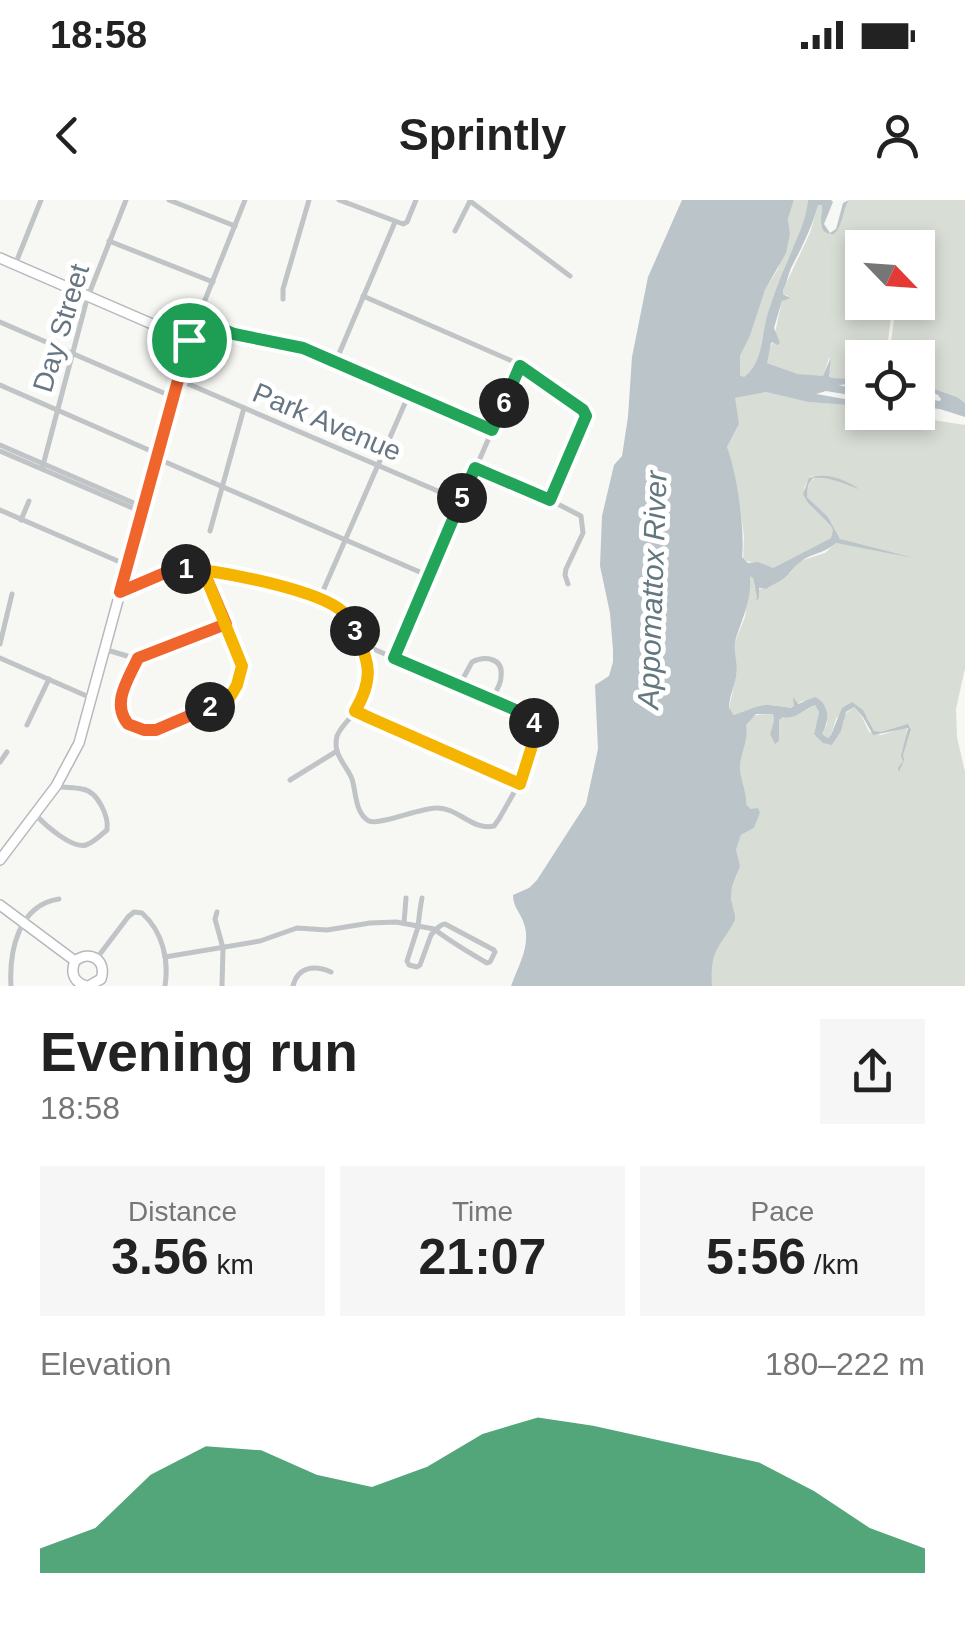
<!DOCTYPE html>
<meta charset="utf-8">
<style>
:root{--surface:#fff;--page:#f6f6f6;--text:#222;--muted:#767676;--accent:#0b8043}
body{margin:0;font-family:Helvetica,sans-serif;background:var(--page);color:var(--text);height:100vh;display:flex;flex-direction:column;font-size:38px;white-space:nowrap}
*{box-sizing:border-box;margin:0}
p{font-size:32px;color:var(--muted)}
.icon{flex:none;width:55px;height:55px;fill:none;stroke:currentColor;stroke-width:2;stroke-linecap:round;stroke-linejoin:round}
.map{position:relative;height:786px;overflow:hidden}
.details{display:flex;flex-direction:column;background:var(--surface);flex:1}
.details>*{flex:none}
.needle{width:65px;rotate:115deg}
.fabs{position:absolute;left:845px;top:30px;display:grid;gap:20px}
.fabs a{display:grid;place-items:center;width:90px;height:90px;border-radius:0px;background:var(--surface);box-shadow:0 5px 15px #0003;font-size:50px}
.pin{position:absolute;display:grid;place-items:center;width:85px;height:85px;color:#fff;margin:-42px;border:5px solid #fff;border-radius:50%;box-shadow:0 2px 10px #0007}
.km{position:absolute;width:50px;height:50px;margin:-25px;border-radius:50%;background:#222;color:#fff;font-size:28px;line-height:50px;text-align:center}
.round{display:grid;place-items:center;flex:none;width:105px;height:105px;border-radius:0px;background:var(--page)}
.headline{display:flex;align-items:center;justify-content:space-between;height:170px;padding:0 40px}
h1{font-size:55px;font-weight:700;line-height:75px}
.metrics{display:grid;grid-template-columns:repeat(3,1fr);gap:15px;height:170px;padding:10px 40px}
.metrics div{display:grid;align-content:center;border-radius:0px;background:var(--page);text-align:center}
.metrics b{font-size:50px;font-weight:700}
.metrics small{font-size:28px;font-weight:400}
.metrics p{font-size:28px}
.chart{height:280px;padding:20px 40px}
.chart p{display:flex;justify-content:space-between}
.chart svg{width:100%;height:180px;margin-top:10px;fill:var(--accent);opacity:.7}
.status{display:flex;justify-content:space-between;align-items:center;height:70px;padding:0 50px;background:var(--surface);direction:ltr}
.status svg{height:28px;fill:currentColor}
header{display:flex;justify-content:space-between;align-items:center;height:130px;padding:0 40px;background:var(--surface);font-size:45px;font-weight:700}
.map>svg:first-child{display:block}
.green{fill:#d8ddd5;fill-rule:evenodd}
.water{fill:#bac4c9}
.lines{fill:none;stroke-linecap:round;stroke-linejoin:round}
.secondary-casing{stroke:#b5b9bd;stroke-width:12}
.street{stroke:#c0c4c7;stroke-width:5}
.secondary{stroke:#fff;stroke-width:9}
.split-1-casing{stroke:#fff;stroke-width:20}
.split-2-casing{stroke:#fff;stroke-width:20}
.split-3-casing{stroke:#fff;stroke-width:20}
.split-4-casing{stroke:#fff;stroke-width:20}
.split-5-casing{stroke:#fff;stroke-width:20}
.split-6-casing{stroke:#fff;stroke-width:20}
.split-7-casing{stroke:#fff;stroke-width:20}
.split-1{stroke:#f0652b;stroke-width:12}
.split-2{stroke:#f0652b;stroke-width:12}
.split-3{stroke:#f5b400;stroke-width:12}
.split-4{stroke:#f5b400;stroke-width:12}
.split-5{stroke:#22a559;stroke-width:12}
.split-6{stroke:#22a559;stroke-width:12}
.split-7{stroke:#22a559;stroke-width:12}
.labels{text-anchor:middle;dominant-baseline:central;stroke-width:10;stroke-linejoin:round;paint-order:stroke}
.street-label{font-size:28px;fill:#677683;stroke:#fff}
.water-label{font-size:30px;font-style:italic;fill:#63777f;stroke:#fff}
</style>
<div class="status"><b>18:58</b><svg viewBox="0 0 49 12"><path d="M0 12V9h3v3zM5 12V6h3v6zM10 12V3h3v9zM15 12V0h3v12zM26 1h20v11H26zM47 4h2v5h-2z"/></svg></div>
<header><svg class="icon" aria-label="back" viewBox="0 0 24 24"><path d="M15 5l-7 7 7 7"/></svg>Sprintly<svg class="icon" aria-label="person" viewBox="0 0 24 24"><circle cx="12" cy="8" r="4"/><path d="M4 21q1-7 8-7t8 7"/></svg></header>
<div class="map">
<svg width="965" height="786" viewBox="0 0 965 786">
<rect width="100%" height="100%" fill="#f7f7f4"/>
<g class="green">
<path d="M794 0H808C806 23 796 39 788 60 780 77 774 94 768 112 761 134 764 162 744 177L740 175V156L750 136 765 90 778 69 790 34 788 19Z"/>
<path d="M849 0H965V203L957 197 918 183V158L889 157 895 112 892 108 886 157 862 158V179L832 178 828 174 831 158H829L823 177 798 174 767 163V153L773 142 782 101 789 96 783 94V90L810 33 818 5H822C822 17 816 34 834 34ZM862 48H918V102H862Z"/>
<path d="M766 192 808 202 859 205 862 206V212L888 213 965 225V468L956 509 957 537 965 572V786H712L711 765 715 752 729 730 735 713 731 699 732 687 737 675 736 650 741 635 754 628 760 613 751 609 746 604C747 592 741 582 740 569 740 554 748 542 745 526 753 512 759 515 773 514L774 520 770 534 777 535 778 520 783 517 799 514 815 505 819 512 814 534 833 544 844 521V515L854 507 862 517 869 532 881 535 907 527 906 539 911 528 908 525 880 533 874 531 867 517 852 502 836 519 831 535 828 538 822 534 827 524 826 507 802 501 791 508C759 503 765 504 734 515L729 508 737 472 734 456 735 442 745 417 750 376 753 377 755 389H766L791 372 800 361 825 353 836 343 872 349 840 339 828 317 807 297 808 285 815 277 811 276 804 288 808 303 831 326 834 330 831 338 773 368 743 360 744 336 740 307 727 247 739 224 734 198Z"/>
</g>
<g class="water">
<path d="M682 0H794L788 19 790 34 786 53 765 90 750 136 740 156V175L744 177C764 162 761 134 768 112 774 94 780 77 788 60 796 39 806 22 808 0H831L833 2 824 24 830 33 836 29 843 3 849 0C842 12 843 25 834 34 816 35 822 17 822 5H818C812 27 802 47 792 66 788 74 787 83 783 90V94L790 98 782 101 774 128 780 143 777 145 773 142 771 143 767 163 798 174 823 176 831 157 829 176 832 178 862 179V183L838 185 862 190V197L826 191 816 194 862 202V206L808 202 766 192 735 198 739 224 727 247C737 274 745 329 742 357L748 363 758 362 773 368 831 338 833 330 831 326 808 303 803 294 809 278C826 272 844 279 859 289 844 284 830 276 813 278L808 285 807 297 828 317 840 339 914 358 836 343C826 352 818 352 806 358 795 364 790 375 780 381 775 384 770 386 766 389L759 388V398L756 401 757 397 753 378 750 376C752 398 743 417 736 438 732 451 739 464 736 477 734 488 729 497 729 508L734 515C764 504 759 503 791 508L794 506 793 497 798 504 815 497C831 505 829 521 822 534L828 538 831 535 842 508 852 502 863 510 874 531 881 532 908 524 911 529 903 555 904 560 899 572 898 568 903 561 901 556 908 528 873 535 863 517 854 507 846 512 841 531 832 545 823 543 814 534 819 512 815 505C804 509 796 520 783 517L779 520V541L775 544 770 534 774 520 773 514H756L746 525C749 541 740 553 740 569 741 581 747 592 746 604L751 609 758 608 760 613 754 628 741 635 736 650 740 666 732 687 731 699 735 714V720C719 750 710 748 712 786H511C518 767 530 747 525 727 522 714 513 708 513 695L529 688 537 680 586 604 598 549 595 485 609 476 613 462V450L610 413 600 366 602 316 614 265 622 256 628 217 632 157 648 77Z"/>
<polygon points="918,183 957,197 965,203 965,217 940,209 918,207 918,198 940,201 941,199 938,195 918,185"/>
</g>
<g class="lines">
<g class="secondary-casing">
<g id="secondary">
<polyline points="0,58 189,140 79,543 56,586 0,660"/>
<polyline points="0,705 75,761"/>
<path d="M75 761C91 749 107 761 101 779L89 786"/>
<path d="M75 761C70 773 74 783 87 786"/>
</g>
</g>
<g class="street">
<polyline points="169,0 235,26"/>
<polyline points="339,0 403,24 407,22 416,0"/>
<polyline points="470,1 570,76"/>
<polyline points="455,31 469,3"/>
<polyline points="109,41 213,82"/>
<polyline points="15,65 41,0"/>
<polyline points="363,96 512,161 583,210 585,215 584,220 550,300"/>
<polyline points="283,99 283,89 309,0"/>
<polyline points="198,119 234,133 303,147 492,229"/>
<polyline points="0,122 173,197"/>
<polyline points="189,140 245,0"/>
<polyline points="336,161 395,22"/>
<polyline points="179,180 461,301"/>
<polyline points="0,185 151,251 163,261 429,376"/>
<polyline points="0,245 143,307"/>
<polyline points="0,251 142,312"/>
<polyline points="475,268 546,298 581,316 583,333 566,369 565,375 568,384"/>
<polyline points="42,269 87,99 126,0"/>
<polyline points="0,310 127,365"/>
<polyline points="21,320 29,301"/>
<polyline points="210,331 244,208"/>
<path d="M121 391C141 386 159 373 179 370 210 365 319 391 342 411 352 420 356 433 362 444L530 517 535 525 525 573 499 619 494 626C472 631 458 607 436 608 420 608 378 626 369 621 355 614 356 591 352 579 348 569 340 561 337 551 336 547 336 540 337 536 341 526 350 519 356 511 369 490 372 467 362 444"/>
<polyline points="319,400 409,194"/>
<polyline points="0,444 12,394"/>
<polyline points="107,450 137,459 147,457 226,425"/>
<polyline points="394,457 520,166"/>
<polyline points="0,458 89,497"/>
<path d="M139 458C129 477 105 515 135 527 142 530 151 531 158 529 181 523 203 510 224 501L233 493 242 466 203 370"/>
<path d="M459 486 472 462C484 456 504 457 501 477 501 485 495 493 491 500"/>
<polyline points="355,511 520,584"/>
<polyline points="27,525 49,479"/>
<polyline points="0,562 7,552"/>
<polyline points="290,580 337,551"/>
<path d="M36 615C45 625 72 649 86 645 93 643 101 635 107 630 109 617 98 591 82 589 73 587 65 588 56 586"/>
<polyline points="217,712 215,719 223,748 222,786"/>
<polyline points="404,723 406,698"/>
<path d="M165 757 260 741 297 728 327 730 370 723 396 722 434 729C451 742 468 752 487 763L490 762 495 752 494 750 445 724C441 724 434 731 431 735L420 765 417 767 409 765 407 761 418 727C419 717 420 708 422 698"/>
<path d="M97 758 128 717 134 712 142 713C163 732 169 760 165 786"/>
<path d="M11 786C9 752 18 705 59 699"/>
<path d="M293 786C298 766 315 765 331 772"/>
</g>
<use href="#secondary" class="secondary"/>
</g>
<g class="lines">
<g class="split-1-casing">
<polyline id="split-1" points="186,369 167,372 120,392 189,140"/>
</g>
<g class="split-2-casing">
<path id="split-2" d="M186 369 203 370 226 424 138 458C128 480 111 503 128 524L144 530H156L210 507"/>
</g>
<g class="split-3-casing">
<path id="split-3" d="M210 507 230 497 237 485 242 466 203 370C236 375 317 390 342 411 348 416 351 423 355 431"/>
</g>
<g class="split-4-casing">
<path id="split-4" d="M355 431C370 462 374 479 355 511L370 518 520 584 532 546 534 523"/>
</g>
<g class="split-5-casing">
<polyline id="split-5" points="462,298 394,458 518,511 530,517 534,523"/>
</g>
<g class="split-6-casing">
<polyline id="split-6" points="462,298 475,268 550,300 586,216 583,210 520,166 504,203"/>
</g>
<g class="split-7-casing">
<polyline id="split-7" points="189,140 198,119 234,134 303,148 492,230 504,203"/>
</g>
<use href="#split-1" class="split-1"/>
<use href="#split-2" class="split-2"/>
<use href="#split-3" class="split-3"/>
<use href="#split-4" class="split-4"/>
<use href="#split-5" class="split-5"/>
<use href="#split-6" class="split-6"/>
<use href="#split-7" class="split-7"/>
</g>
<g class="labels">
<g class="street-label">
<text transform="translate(61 128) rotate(-73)">Day Street</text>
<text transform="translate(327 222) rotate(23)">Park Avenue</text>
</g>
<g class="water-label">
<text transform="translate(652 390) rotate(-88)">Appomattox River</text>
</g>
</g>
</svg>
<div class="fabs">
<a><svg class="needle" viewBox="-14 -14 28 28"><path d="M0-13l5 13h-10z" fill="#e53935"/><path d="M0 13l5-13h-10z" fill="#767676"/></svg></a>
<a><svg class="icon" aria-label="locate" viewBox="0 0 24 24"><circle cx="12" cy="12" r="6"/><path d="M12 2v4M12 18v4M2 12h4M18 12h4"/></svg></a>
</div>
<div class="pin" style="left:189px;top:140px;background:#1e9e55"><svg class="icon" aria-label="arrive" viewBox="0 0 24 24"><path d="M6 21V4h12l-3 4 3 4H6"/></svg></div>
<b class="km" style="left:186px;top:369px">1</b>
<b class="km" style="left:210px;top:507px">2</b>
<b class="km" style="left:355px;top:431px">3</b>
<b class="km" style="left:534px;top:523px">4</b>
<b class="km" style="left:462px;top:298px">5</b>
<b class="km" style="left:504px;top:203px">6</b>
</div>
<section class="details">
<div class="headline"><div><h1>Evening run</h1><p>18:58</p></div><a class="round"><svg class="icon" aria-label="share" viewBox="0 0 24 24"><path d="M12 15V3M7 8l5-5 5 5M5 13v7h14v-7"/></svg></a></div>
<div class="metrics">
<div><p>Distance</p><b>3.56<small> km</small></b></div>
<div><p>Time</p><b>21:07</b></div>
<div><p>Pace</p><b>5:56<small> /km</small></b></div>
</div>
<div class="chart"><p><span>Elevation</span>180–222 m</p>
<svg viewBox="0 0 160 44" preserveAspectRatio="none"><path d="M0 44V38L10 33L20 20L30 13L40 14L50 20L60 23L70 18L80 10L90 6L100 8L110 11L120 14L130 17L140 24L150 33L160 38V44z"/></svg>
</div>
</section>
